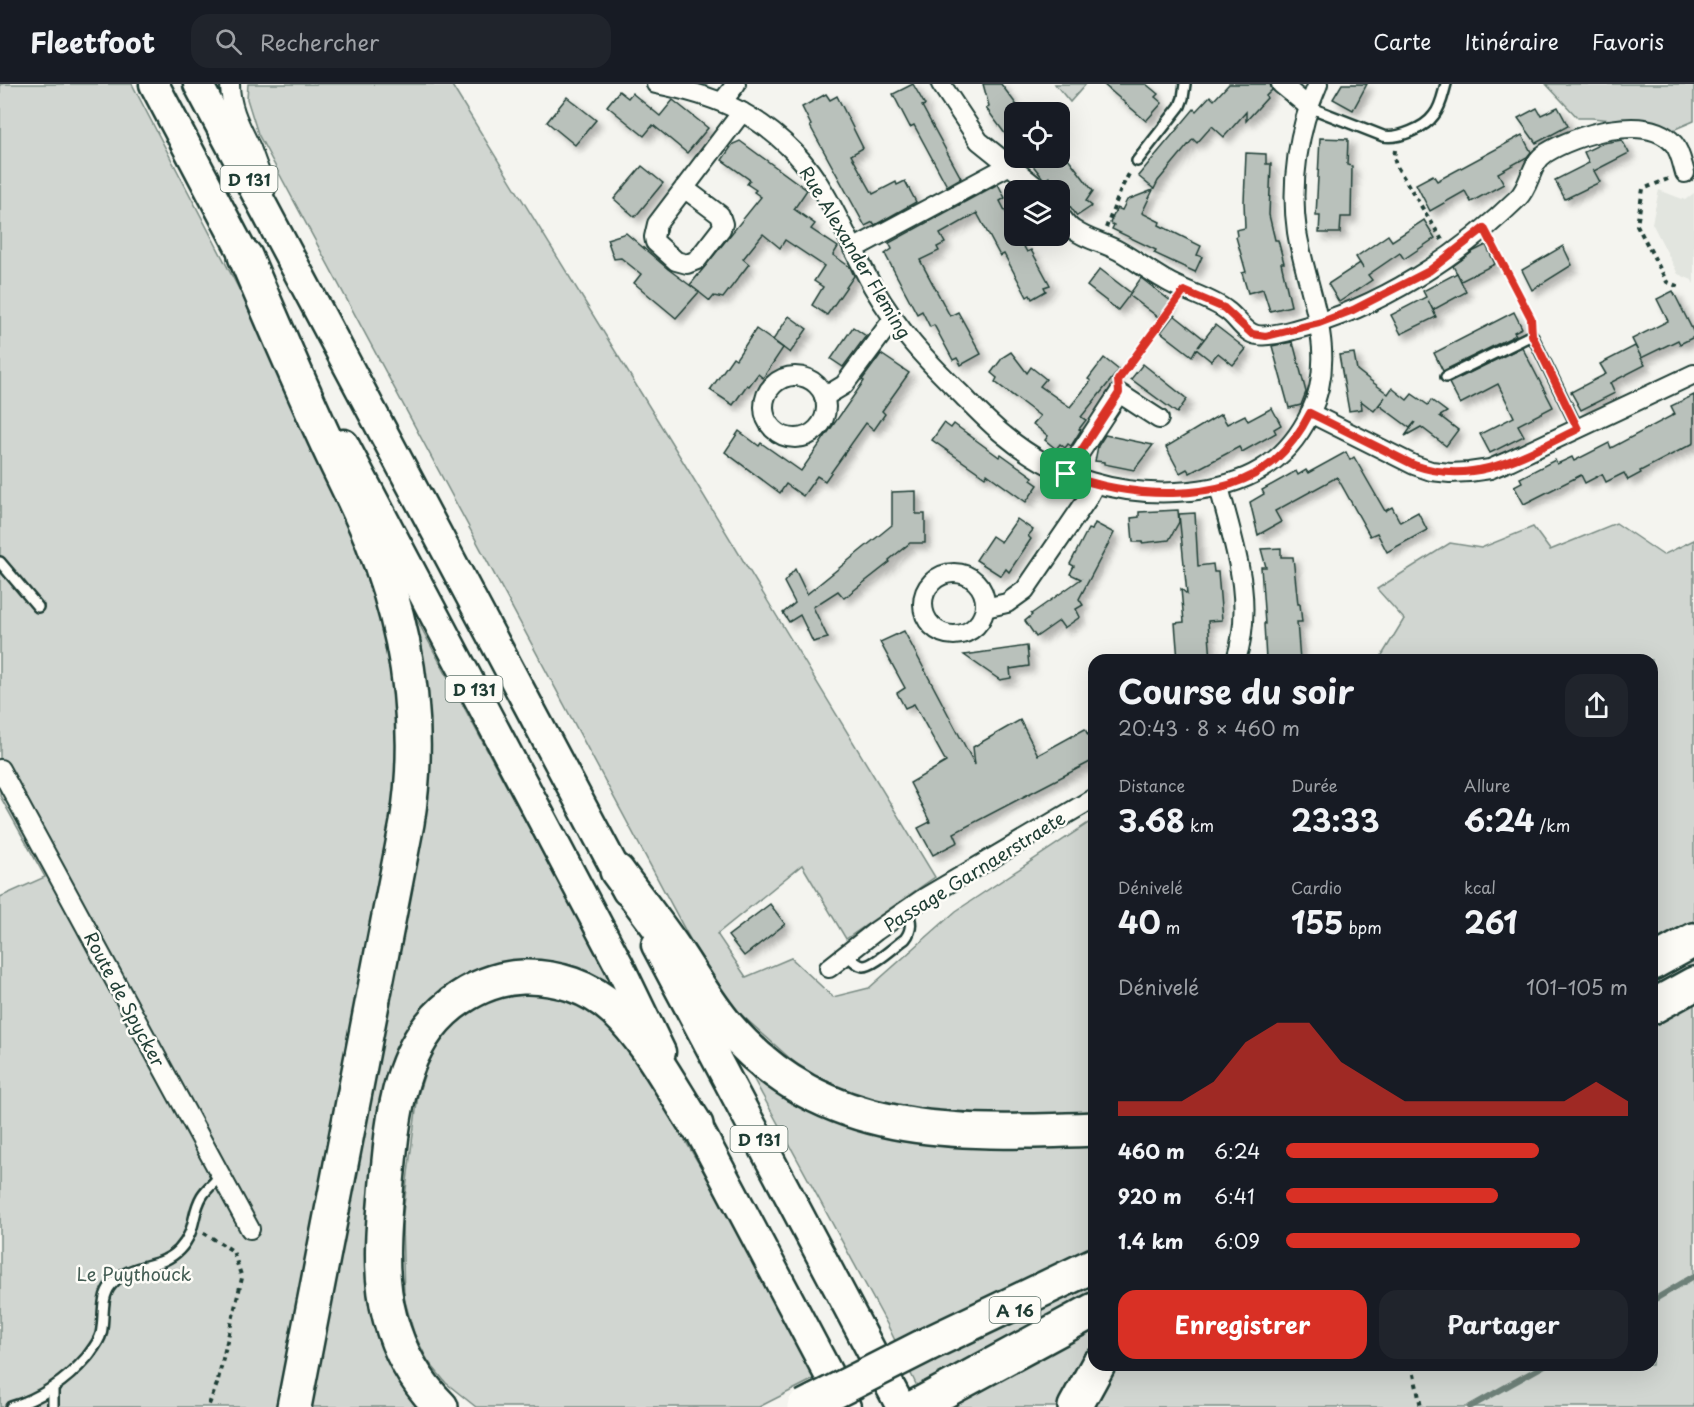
<!DOCTYPE html>
<html lang="fr">
<meta charset="utf-8">
<style>
:root{--surface:#171b24;--page:#20242c;--text:#f1f3f6;--muted:#9ea1a6;--line:#363941;--accent:#d93025}
body{margin:0;font-family:"Playpen Sans",sans-serif;background:var(--page);color:var(--text);height:100vh;display:flex;flex-direction:column;font-size:22px;white-space:nowrap}
*{box-sizing:border-box;margin:0}
p{font-size:20px;color:var(--muted)}
.icon{flex:none;width:33px;height:33px;fill:none;stroke:currentColor;stroke-width:2;stroke-linecap:round;stroke-linejoin:round}
.map{position:relative;flex:1;overflow:hidden}
.sheet{position:absolute;left:1088px;top:570px;width:570px;height:717px;display:flex;flex-direction:column;background:var(--surface);border-radius:18px;box-shadow:0 6px 24px #0002}
.sheet>*{flex:none}
.buttons{position:absolute;left:1004px;top:18px;display:grid;gap:12px}
.buttons a{display:grid;place-items:center;width:66px;height:66px;border-radius:12px;background:var(--surface);box-shadow:0 6px 24px #0002;font-size:30px}
.pin{position:absolute;display:grid;place-items:center;width:51px;height:51px;color:#fff;margin:-26px;border-radius:12px;box-shadow:0 3px 9px #0006}
.round{display:grid;place-items:center;flex:none;width:63px;height:63px;border-radius:18px;background:var(--page)}
.headline{display:flex;align-items:center;justify-content:space-between;height:102px;padding:0 30px}
h1{font-size:33px;font-weight:700;line-height:45px}
.stats{display:grid;grid-template-columns:repeat(3,1fr);gap:9px;height:102px;padding:6px 30px}
.stats div{display:grid;align-content:center}
.stats b{font-size:30px;font-weight:700}
.stats small{font-size:16px;font-weight:400}
.stats p{font-size:16px}
.chart{height:168px;padding:12px 30px}
.chart p{display:flex;justify-content:space-between}
.chart svg{width:100%;height:108px;margin-top:6px;fill:var(--accent);opacity:.7}
.button{display:flex;gap:12px;margin-top:auto;padding:12px 30px}
.button a{flex:1;height:69px;border-radius:18px;background:var(--accent);color:#fff;font-size:24px;font-weight:700;line-height:69px;text-align:center}
.button a+a{background:var(--page);color:var(--text)}
ul{padding:0 30px;list-style:none;font-size:20px}
li{display:grid;grid-template-columns:96px 72px 1fr;align-items:center;height:45px}
li i{height:15px;border-radius:8px;background:var(--accent)}
header{display:flex;align-items:center;gap:36px;box-sizing:border-box;height:84px;padding:0 30px;background:var(--surface);border-bottom:2px solid var(--line)}
header strong{font-size:28px}
nav{display:flex;gap:33px;margin-inline-start:auto;font-size:21px}
.search{width:420px;height:54px;background:var(--page);display:flex;align-items:center;gap:15px;box-sizing:border-box;padding:0 21px;border-radius:18px;color:var(--muted);font-size:22px}
.map>svg:first-child{display:block}
.built{fill:#e2e5df}
.green{fill:#d1d6d1;stroke:#788a82;stroke-width:1.5}
.lines{fill:none;stroke-linecap:round;stroke-linejoin:round}
.stream{stroke:#6e8179;stroke-width:6}
.building{fill:#b9c1bb;stroke:#1f3d34;stroke-width:1.5;filter:url(#shadow)}
.lane-casing{stroke:#1f3d34;stroke-width:14}
.street-casing{stroke:#1f3d34;stroke-width:22}
.primary-casing{stroke:#1f3d34;stroke-width:33}
.highway-casing{stroke:#1f3d34;stroke-width:38}
.path{stroke:#1f3d34;stroke-width:4;stroke-dasharray:4.5 4.5;stroke-linecap:butt}
.lane{stroke:#fdfcf7;stroke-width:9}
.street{stroke:#fdfcf7;stroke-width:18}
.primary{stroke:#fdfcf7;stroke-width:28}
.highway{stroke:#fdfcf7;stroke-width:33}
.highway-bridge-casing{stroke:#1f3d34;stroke-width:38;stroke-linecap:butt}
.highway-bridge{stroke:#fdfcf7;stroke-width:33}
.route-casing{stroke:#fff;stroke-width:12}
.route{stroke:#d93025;stroke-width:8}
.labels{text-anchor:middle;dominant-baseline:central;stroke-width:5;stroke-linejoin:round;paint-order:stroke}
.shield{fill:#fdfcf7;stroke:#62766e;stroke-width:1.5}
.shield-label{font-size:16px;font-weight:bold;fill:#1f3d34}
.street-label{font-size:18px;fill:#1f3d34;stroke:#fdfcf7}
.park-label{font-size:18px;fill:#435c53;stroke:#fdfcf7}
</style>
<header>
<strong>Fleetfoot</strong>
<div class="search"><svg class="icon" aria-label="search" viewBox="0 0 24 24"><circle cx="10" cy="10" r="6"/><path d="M15 15l6 6"/></svg>Rechercher</div>
<nav><a>Carte</a><a>Itinéraire</a><a>Favoris</a></nav>
</header>
<div class="map">
<svg width="1694" height="1323" viewBox="0 0 1694 1323">
<defs>
<filter id="shadow"><feDropShadow dx="5.5" dy="5.5" stdDeviation="3" flood-color="#0004"/></filter>
</defs>
<rect width="100%" height="100%" fill="#f4f4ef"/>
<filter id="ink" filterUnits="userSpaceOnUse"><feTurbulence type="fractalNoise" baseFrequency=".0167" numOctaves="2"/><feDisplacementMap in="SourceGraphic" scale="12" xChannelSelector="R" yChannelSelector="G"/><feConvolveMatrix kernelMatrix="1 2 1 2 8 2 1 2 1" color-interpolation-filters="sRGB"/></filter>
<g filter="url(#ink)">
<polygon class="built" points="1659,106 1685,116 1694,109 1694,200 1692,196 1678,190 1652,139"/>
<g class="green">
<polygon points="0,0 132,0 290,303 384,510 399,645 396,724 308,1181 276,1323 0,1323 0,813 45,793 0,712"/>
<polygon points="248,0 451,0 687,384 935,793 846,855 802,781 717,850 746,893 791,874 833,913 869,904 956,827 1093,736 1094,1281 1652,1281 1652,576 1379,576 1404,535 1377,505 1450,459 1481,464 1533,443 1550,466 1616,439 1663,471 1694,456 1694,1323 927,1323 887,1240 746,981 816,998 735,925 691,857 258,50 247,15"/>
<polygon points="1055,0 1086,0 1070,18"/>
<polygon points="1546,0 1694,0 1694,37 1673,46 1641,39 1592,34 1578,34"/>
<polygon points="402,508 616,906 574,887 437,919 376,1104 426,1323 304,1323 399,825"/>
<polygon points="530,908 571,918 605,936 635,971 739,1148 816,1292 810,1297 759,1323 476,1323 446,1299 428,1277 414,1249 404,1214 402,1137 418,1011 433,963 451,939 489,916"/>
</g>
<g class="lines">
<g class="stream">
<polyline points="1652,1217 1694,1192"/>
<polyline points="1470,1323 1545,1281"/>
</g>
</g>
<g class="building">
<polygon points="913,0 925,21 922,22 961,94 947,102 914,41 910,43 893,10"/>
<polygon points="983,0 1001,0 1022,28 1014,28 1014,62 986,24 989,22"/>
<polygon points="1103,0 1146,0 1158,10 1155,13 1162,19 1146,37"/>
<polygon points="1229,0 1270,0 1272,6 1266,12 1267,14 1246,37 1246,28 1224,53 1212,42 1197,59 1193,55 1158,97 1154,105 1138,92 1194,25 1196,27 1210,12 1214,16"/>
<polygon points="1342,0 1367,0 1353,26 1333,15"/>
<polygon points="619,7 628,14 632,9 660,32 673,16 708,44 687,69 653,41 644,52 607,22"/>
<polygon points="826,10 830,16 837,12 863,64 851,71 873,110 896,98 897,101 905,97 916,118 875,141 873,138 865,142 810,42 811,41 802,23"/>
<polygon points="567,13 596,36 575,61 547,38"/>
<polygon points="1558,23 1568,42 1536,59 1518,34 1537,24 1541,31"/>
<polygon points="1522,51 1531,68 1527,73 1498,89 1504,100 1471,118 1465,107 1430,127 1416,100 1433,91 1437,97"/>
<polygon points="1320,54 1348,55 1347,81 1352,82 1351,133 1341,133 1340,149 1319,149 1320,132 1316,132"/>
<polygon points="1622,56 1629,69 1594,87 1593,85 1600,98 1565,115 1555,96 1589,79 1584,68 1603,59"/>
<polygon points="740,57 807,106 794,125 815,140 811,145 838,163 833,171 850,183 854,192 827,231 812,221 823,203 814,197 824,182 785,156 780,164 763,150 743,175 749,180 723,214 714,212 710,217 690,201 761,113 754,108 756,106 747,100 750,96 722,76 733,60"/>
<polygon points="1246,69 1266,70 1266,80 1271,80 1269,131 1275,156 1278,156 1284,179 1281,179 1291,222 1270,227 1263,205 1248,209 1242,189 1246,188 1236,153 1237,152 1236,146 1245,144 1244,118"/>
<polygon points="1027,74 1068,74 1093,107 1086,117 1092,122 1077,132 1049,93 1045,96 1042,93"/>
<polygon points="642,82 663,99 635,133 614,115"/>
<polygon points="998,100 1005,114 1000,117 1014,144 1014,152 1018,152 1027,168 1031,166 1050,201 1044,203 1046,207 1032,215 1030,211 1027,213 1004,170 1000,172 977,129 940,150 945,159 937,163 939,167 920,176 950,232 958,228 981,270 961,281 957,274 953,276 934,241 930,243 922,227 917,230 885,170 892,165 889,159"/>
<polygon points="1153,106 1142,129 1160,138 1159,141 1201,162 1197,171 1202,173 1195,188 1154,169 1156,166 1112,145 1114,141 1110,139 1117,124 1122,126 1127,116"/>
<polygon points="1424,136 1435,154 1404,175 1400,169 1368,191 1372,196 1339,218 1328,200 1360,179 1363,184 1356,173 1388,151 1392,157"/>
<polygon points="626,149 668,185 699,208 676,234 634,199 641,190 621,174 614,175 607,155"/>
<polygon points="1486,161 1495,180 1461,197 1453,182 1474,167"/>
<polygon points="1563,162 1572,181 1532,206 1522,186"/>
<polygon points="1100,185 1131,209 1118,226 1087,202"/>
<polygon points="1457,189 1466,208 1433,226 1428,216 1436,233 1401,250 1391,231 1426,213 1423,207"/>
<polygon points="1141,194 1172,218 1158,233 1129,211"/>
<polygon points="1673,207 1694,249 1694,253 1680,260 1678,256 1641,274 1645,281 1610,299 1610,298 1615,309 1581,326 1571,308 1606,290 1600,280 1635,262 1641,273 1632,255 1668,237 1657,215"/>
<polygon points="1514,228 1522,244 1514,248 1516,251 1443,287 1434,269"/>
<polygon points="1174,231 1204,255 1198,263 1215,241 1246,265 1233,281 1218,269 1211,277 1196,265 1192,272 1161,248"/>
<polygon points="789,232 807,245 790,269 773,256"/>
<polygon points="853,243 866,252 843,283 831,275"/>
<polygon points="756,245 783,264 763,294 758,290 749,302 747,301 733,321 710,306 733,273 736,275"/>
<polygon points="1292,258 1293,262 1294,262 1306,308 1301,321 1289,324 1272,262"/>
<polygon points="1522,263 1553,323 1518,341 1524,352 1490,369 1480,350 1514,333 1498,300 1460,320 1449,299"/>
<polygon points="1011,268 1027,289 1031,283 1046,295 1040,302 1070,323 1091,297 1088,295 1104,274 1119,286 1081,333 1086,336 1079,345 1081,346 1071,362 1068,360 1065,364 1060,360 1056,365 1045,356 1048,352 1033,340 1040,332 995,298 997,294 991,289 1003,273"/>
<polygon points="1354,269 1357,286 1388,310 1392,304 1407,316 1412,310 1428,321 1431,316 1447,328 1440,332 1458,346 1446,362 1421,343 1405,352 1415,338 1410,344 1379,321 1385,313 1374,327 1361,317 1362,325 1349,327 1339,271"/>
<polygon points="881,270 909,289 882,327 885,330 874,346 866,339 825,397 817,392 803,412 786,400 780,409 725,368 739,347 759,362 761,359 801,387 864,297 862,296"/>
<polygon points="1143,280 1187,315 1177,329 1131,295"/>
<polygon points="1694,311 1694,359 1640,387 1641,389 1628,396 1624,389 1606,398 1602,390 1585,399 1581,391 1524,420 1514,402 1522,398 1520,394 1555,376 1557,380 1572,373 1574,377 1609,359 1611,364 1675,330 1671,322"/>
<polygon points="1272,324 1281,341 1274,345 1276,349 1242,368 1239,363 1190,389 1187,385 1180,389 1166,363 1221,330 1227,340 1245,331 1248,337"/>
<polygon points="944,339 951,344 954,340 999,373 1001,370 1033,393 1031,396 1038,401 1026,418 987,390 985,393 932,356"/>
<polygon points="1105,351 1153,361 1134,386 1104,380 1104,378 1095,377 1098,362"/>
<polygon points="1346,368 1350,376 1354,373 1385,427 1392,423 1400,438 1418,428 1427,446 1387,468 1377,449 1370,452 1337,393 1275,427 1281,438 1258,451 1250,418 1264,410 1262,406 1296,387 1298,391 1306,386 1308,389"/>
<polygon points="916,407 916,430 925,430 925,459 910,459 889,476 890,478 844,514 838,507 813,523 828,554 813,558 800,531 789,538 783,529 795,519 784,498 795,485 807,510 892,441 892,408"/>
<polygon points="1178,426 1179,438 1169,456 1142,459 1142,458 1133,458 1131,434 1139,433 1139,428"/>
<polygon points="1195,429 1198,482 1213,480 1214,488 1218,488 1222,536 1208,537 1211,576 1178,576 1175,539 1184,538 1181,505 1187,510 1179,430"/>
<polygon points="1017,435 1033,446 1028,452 1031,455 1009,488 1006,485 1001,492 976,476 992,452 1001,458"/>
<polygon points="1095,439 1114,449 1079,515 1083,521 1076,525 1080,533 1064,544 1059,537 1036,553 1025,537 1032,531 1031,530 1081,495 1070,490 1074,482 1070,480 1088,445 1092,446"/>
<polygon points="1281,464 1281,473 1293,473 1298,520 1300,520 1302,538 1297,538 1300,576 1266,576 1264,540 1265,540 1261,483 1266,483 1261,465"/>
<polygon points="904,547 975,681 973,663 1020,636 1038,671 1085,645 1088,651 1094,648 1094,676 954,749 958,758 933,771 918,744 930,738 910,699 946,678 914,620 905,624 897,609 905,604 880,558"/>
<polygon points="1027,562 1029,582 1010,585 1011,594 1000,596 964,571"/>
<polygon points="770,820 785,840 744,872 728,852"/>
</g>
<g class="lines">
<g class="lane-casing">
<g id="lane">
<path d="M1309 23 1383 52C1398 55 1425 44 1434 31 1441 23 1443 10 1446 0"/>
<polyline points="1137,77 1180,22 1183,14 1185,0"/>
<polyline points="1446,293 1532,251 1578,345"/>
<polyline points="0,478 38,523"/>
<path d="M847 870C852 875 856 881 863 882 873 883 896 861 905 855 913 845 911 836 907 826"/>
<polyline points="53,1305 53,1323"/>
<path d="M11 1323C42 1314 66 1297 87 1273 92 1266 99 1258 101 1250 105 1234 100 1214 111 1201 130 1178 160 1186 179 1166 197 1147 191 1130 202 1112 207 1104 215 1098 221 1091"/>
</g>
</g>
<g class="street-casing">
<g id="street">
<path d="M230 0C230 24 241 43 251 64 256 78 261 91 266 105"/>
<path d="M656 0C712 11 753 26 794 68 830 105 848 159 873 203 899 247 924 274 961 310 975 324 989 339 1004 351 1056 395 1122 414 1190 407 1245 401 1285 381 1310 330 1340 267 1307 210 1297 148 1290 99 1298 45 1318 0"/>
<polyline points="941,0 979,57 1040,106"/>
<polyline points="1281,0 1309,23"/>
<polyline points="722,18 736,0"/>
<polyline points="684,104 720,131 723,140 721,145 697,176 687,180 676,177 655,158 654,153 657,140 742,28"/>
<path d="M1059 129C1063 135 1067 142 1074 146 1087 156 1105 159 1119 167 1135 176 1149 187 1165 196 1183 207 1210 214 1226 226 1237 233 1244 249 1257 251 1270 253 1285 248 1297 245 1379 224 1458 173 1518 114 1531 101 1530 79 1546 69 1575 51 1647 28 1674 60 1680 67 1682 79 1685 89"/>
<polyline points="853,165 1010,81"/>
<circle cx="795" cy="323" r="31"/>
<polyline points="824,313 844,301 893,235"/>
<polyline points="1310,329 1414,381 1431,387 1450,389 1469,388 1490,385 1509,377 1694,290"/>
<polyline points="1066,390 1119,309 1159,335"/>
<path d="M1219 403C1234 461 1255 516 1236 576"/>
<circle cx="954" cy="520" r="31"/>
<polyline points="985,524 1007,519 1025,506 1086,417 1095,400"/>
<polyline points="0,685 250,1145"/>
<polyline points="829,884 876,847 924,814 1094,714"/>
</g>
</g>
<g class="primary-casing">
<g id="primary">
<polyline points="154,0 255,192"/>
<polyline points="198,0 627,807"/>
<polyline points="344,360 619,881 661,968"/>
<polyline points="656,861 901,1323"/>
<polyline points="686,1021 846,1323"/>
</g>
</g>
<g class="highway-casing">
<g id="highway">
<path d="M245 172C271 233 297 294 325 355 340 388 357 420 371 454 408 546 423 640 407 739L294 1323"/>
<path d="M617 787C638 816 660 843 679 872 695 896 709 921 728 943 825 1056 958 1050 1094 1045"/>
<polyline points="1652,879 1694,856"/>
<polyline points="1652,923 1694,900"/>
<polyline points="928,1260 1094,1181"/>
<path d="M441 1323C416 1298 399 1268 390 1234 378 1190 383 1142 387 1098 393 1034 398 962 452 920 473 904 497 894 523 893 556 892 590 903 615 926 648 957 671 1003 696 1041"/>
<polyline points="915,1323 1094,1226"/>
<polyline points="1075,1323 1098,1281"/>
</g>
</g>
<g class="path">
<polyline points="1395,66 1394,74 1396,81 1442,156"/>
<polyline points="1668,95 1643,105 1637,141 1667,198 1682,204"/>
<polyline points="1106,144 1122,103 1130,88"/>
<polyline points="1492,159 1531,234 1532,238"/>
<polyline points="1121,291 1174,221"/>
<polyline points="204,1149 233,1167 242,1194 217,1300 208,1323"/>
<polyline points="1412,1281 1421,1323"/>
</g>
<use href="#lane" class="lane"/>
<use href="#street" class="street"/>
<use href="#primary" class="primary"/>
<use href="#highway" class="highway"/>
<g class="highway-bridge-casing">
<polyline id="highway-bridge" points="804,1323 928,1260"/>
</g>
<use href="#highway-bridge" class="highway-bridge"/>
</g>
</g>
<g class="lines" filter="url(#ink)">
<g class="route-casing">
<path id="route" d="M1484 144 1531 234 1532 251 1578 345C1524 371 1476 403 1414 381L1310 329C1301 347 1290 363 1274 377 1222 421 1125 414 1066 390L1119 309 1118 296 1184 207 1224 224 1252 250 1266 252 1274 250 1319 239 1353 226 1429 187Z"/>
</g>
<use href="#route" class="route"/>
</g>
<g class="labels">
<g class="shield">
<rect x="220.5" y="82" width="57" height="26" rx="4.5"/>
<rect x="445.5" y="592" width="57" height="26" rx="4.5"/>
<rect x="730.5" y="1042" width="57" height="26" rx="4.5"/>
<rect x="989.5" y="1213" width="51" height="26" rx="4.5"/>
</g>
<g class="shield-label">
<text x="249" y="95">D 131</text>
<text x="474" y="605">D 131</text>
<text x="759" y="1055">D 131</text>
<text x="1015" y="1226">A 16</text>
</g>
<g class="street-label">
<text transform="translate(856 168) rotate(59)">Rue Alexander Fleming</text>
<text transform="translate(974 787) rotate(-32)">Passage Garnaerstraete</text>
<text transform="translate(125 915) rotate(62)">Route de Spycker</text>
</g>
<g class="park-label">
<text x="134" y="1189">Le Puythouck</text>
</g>
</g>
</svg>
<div class="buttons">
<a><svg class="icon" aria-label="locate" viewBox="0 0 24 24"><circle cx="12" cy="12" r="6"/><path d="M12 2v4M12 18v4M2 12h4M18 12h4"/></svg></a>
<a><svg class="icon" aria-label="layers" viewBox="0 0 24 24"><path d="M12 4l9 5-9 5-9-5zM3 14l9 5 9-5"/></svg></a>
</div>
<div class="pin" style="left:1066px;top:390px;background:#1e9e55"><svg class="icon" aria-label="arrive" viewBox="0 0 24 24"><path d="M6 21V4h12l-3 4 3 4H6"/></svg></div>
<section class="sheet">
<div class="headline"><div><h1>Course du soir</h1><p>20:43 · 8 × 460 m</p></div><a class="round"><svg class="icon" aria-label="share" viewBox="0 0 24 24"><path d="M12 15V3M7 8l5-5 5 5M5 13v7h14v-7"/></svg></a></div>
<div class="stats">
<div><p>Distance</p><b>3.68<small> km</small></b></div>
<div><p>Durée</p><b>23:33</b></div>
<div><p>Allure</p><b>6:24<small> /km</small></b></div>
</div>
<div class="stats">
<div><p>Dénivelé</p><b>40<small> m</small></b></div>
<div><p>Cardio</p><b>155<small> bpm</small></b></div>
<div><p>kcal</p><b>261</b></div>
</div>
<div class="chart"><p><span>Dénivelé</span>101–105 m</p>
<svg viewBox="0 0 160 44" preserveAspectRatio="none"><path d="M0 44V38L10 38L20 38L30 30L40 14L50 6L60 6L70 22L80 30L90 38L100 38L110 38L120 38L130 38L140 38L150 30L160 38V44z"/></svg>
</div>
<ul>
<li><b>460 m</b>6:24<i style="width:74%"></i></li>
<li><b>920 m</b>6:41<i style="width:62%"></i></li>
<li><b>1.4 km</b>6:09<i style="width:86%"></i></li>
</ul>
<div class="button"><a>Enregistrer</a><a>Partager</a></div>
</section>
</div>
